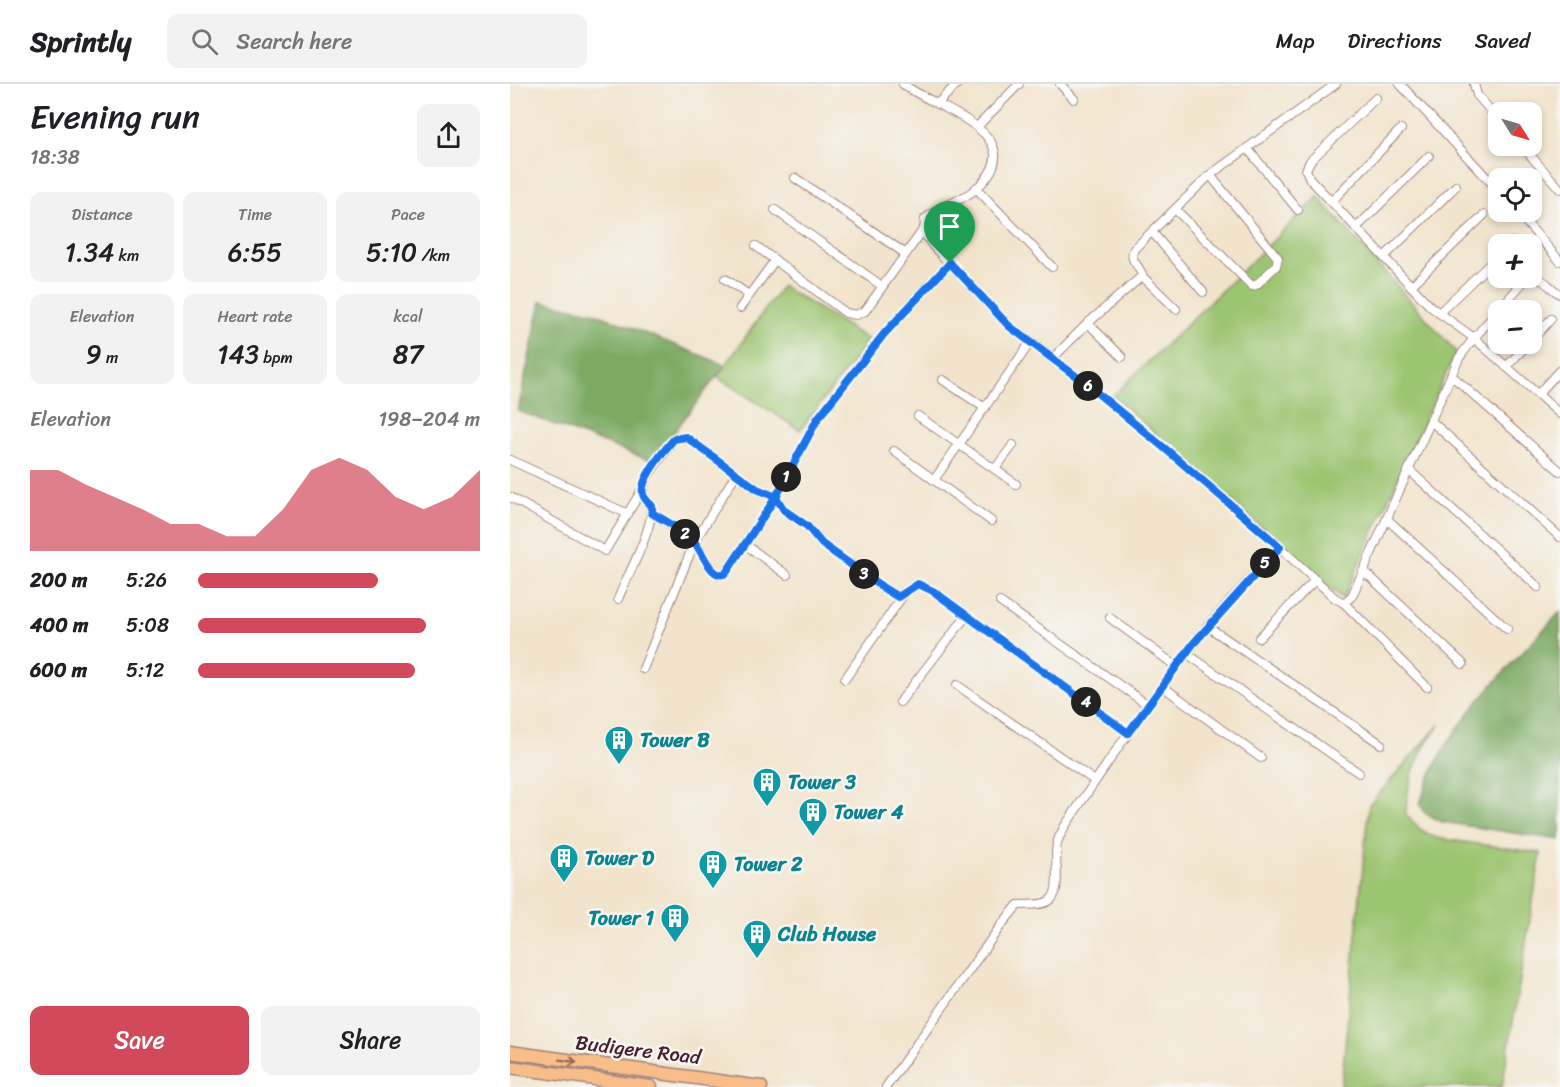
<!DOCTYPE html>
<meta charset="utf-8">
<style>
:root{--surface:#fff;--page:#f2f2f2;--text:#202124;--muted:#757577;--line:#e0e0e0;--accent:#d1495b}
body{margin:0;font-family:Sriracha,sans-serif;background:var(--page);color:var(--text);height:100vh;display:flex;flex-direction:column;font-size:22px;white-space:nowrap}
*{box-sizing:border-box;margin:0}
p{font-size:20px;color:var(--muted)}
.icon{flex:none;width:33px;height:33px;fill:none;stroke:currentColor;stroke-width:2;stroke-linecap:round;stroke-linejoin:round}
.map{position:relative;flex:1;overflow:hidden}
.drawer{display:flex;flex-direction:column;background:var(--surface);width:510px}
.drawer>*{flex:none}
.needle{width:39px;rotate:127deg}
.tools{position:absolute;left:978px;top:18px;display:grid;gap:12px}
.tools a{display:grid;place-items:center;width:54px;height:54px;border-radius:12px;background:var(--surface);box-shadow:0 3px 9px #0003;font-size:30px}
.pin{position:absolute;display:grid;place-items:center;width:51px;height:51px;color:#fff;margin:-62px -26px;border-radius:50% 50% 50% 0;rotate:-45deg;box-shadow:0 0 6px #0007}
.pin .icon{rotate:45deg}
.km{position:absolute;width:30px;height:30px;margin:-15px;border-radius:50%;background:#222;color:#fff;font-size:16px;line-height:30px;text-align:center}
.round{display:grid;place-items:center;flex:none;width:63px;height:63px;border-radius:12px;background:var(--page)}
.head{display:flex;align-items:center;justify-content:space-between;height:102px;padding:0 30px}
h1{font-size:33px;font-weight:600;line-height:45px}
.figures{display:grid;grid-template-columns:repeat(3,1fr);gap:9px;height:102px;padding:6px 30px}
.figures div{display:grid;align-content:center;border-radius:12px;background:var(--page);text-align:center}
.figures b{font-size:26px;font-weight:600}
.figures small{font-size:16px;font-weight:400}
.figures p{font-size:16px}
.chart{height:168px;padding:12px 30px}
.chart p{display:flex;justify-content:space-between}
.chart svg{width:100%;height:108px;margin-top:6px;fill:var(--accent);opacity:.7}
.action{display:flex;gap:12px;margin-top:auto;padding:12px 30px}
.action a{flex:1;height:69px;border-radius:12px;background:var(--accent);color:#fff;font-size:24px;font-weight:600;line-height:69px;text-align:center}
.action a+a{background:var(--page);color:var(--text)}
ul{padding:0 30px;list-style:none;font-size:20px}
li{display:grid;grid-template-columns:96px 72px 1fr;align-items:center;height:45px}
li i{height:15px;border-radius:8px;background:var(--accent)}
header{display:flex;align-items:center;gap:36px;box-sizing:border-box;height:84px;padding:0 30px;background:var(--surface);border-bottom:2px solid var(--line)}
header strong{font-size:28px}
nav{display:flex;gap:33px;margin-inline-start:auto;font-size:21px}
.search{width:420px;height:54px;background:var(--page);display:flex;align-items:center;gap:15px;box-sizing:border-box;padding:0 21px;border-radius:12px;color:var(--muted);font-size:22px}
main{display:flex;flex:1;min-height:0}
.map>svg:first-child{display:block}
.green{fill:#9cc571;stroke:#73724e;stroke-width:1.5}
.forest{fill:#7daa63;stroke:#646447;stroke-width:1.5}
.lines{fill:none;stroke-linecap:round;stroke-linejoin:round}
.minor-casing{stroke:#9e827c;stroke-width:10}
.primary-casing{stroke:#9e827c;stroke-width:15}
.minor{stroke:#fff;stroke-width:8}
.primary{stroke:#f8bd89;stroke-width:12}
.oneway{stroke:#986655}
.route-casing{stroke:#fff;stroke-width:12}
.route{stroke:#1a73e8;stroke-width:8}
.labels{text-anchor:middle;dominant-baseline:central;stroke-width:5;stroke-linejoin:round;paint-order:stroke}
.culture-label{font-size:20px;font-weight:bold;fill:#0d838f;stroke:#f6f6f2;text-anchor:start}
.street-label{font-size:20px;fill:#4a1f2b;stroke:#f6f6f2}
</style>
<header>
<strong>Sprintly</strong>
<div class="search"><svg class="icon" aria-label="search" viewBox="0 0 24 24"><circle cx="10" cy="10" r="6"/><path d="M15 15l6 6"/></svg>Search here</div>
<nav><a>Map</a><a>Directions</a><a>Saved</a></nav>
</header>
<main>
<section class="drawer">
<div class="head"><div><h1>Evening run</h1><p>18:38</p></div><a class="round"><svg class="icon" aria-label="share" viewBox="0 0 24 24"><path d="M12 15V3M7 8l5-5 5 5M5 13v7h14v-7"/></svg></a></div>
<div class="figures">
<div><p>Distance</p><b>1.34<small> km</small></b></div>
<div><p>Time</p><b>6:55</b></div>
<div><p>Pace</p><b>5:10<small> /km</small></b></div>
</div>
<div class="figures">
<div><p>Elevation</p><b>9<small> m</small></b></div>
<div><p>Heart rate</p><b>143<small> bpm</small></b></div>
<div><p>kcal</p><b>87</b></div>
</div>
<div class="chart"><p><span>Elevation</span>198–204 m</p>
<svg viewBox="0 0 160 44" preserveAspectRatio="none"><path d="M0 44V11L10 11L20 17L30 22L40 27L50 33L60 33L70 38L80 38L90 27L100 11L110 6L120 11L130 22L140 27L150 22L160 11V44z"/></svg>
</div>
<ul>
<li><b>200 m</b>5:26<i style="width:64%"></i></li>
<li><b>400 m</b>5:08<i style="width:81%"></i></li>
<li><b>600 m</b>5:12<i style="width:77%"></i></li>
</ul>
<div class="action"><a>Save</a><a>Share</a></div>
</section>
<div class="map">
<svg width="1050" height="1003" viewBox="0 0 1050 1003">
<rect width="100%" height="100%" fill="#f6f6f2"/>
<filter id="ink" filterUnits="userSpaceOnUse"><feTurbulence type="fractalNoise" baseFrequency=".0167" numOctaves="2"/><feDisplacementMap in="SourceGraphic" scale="12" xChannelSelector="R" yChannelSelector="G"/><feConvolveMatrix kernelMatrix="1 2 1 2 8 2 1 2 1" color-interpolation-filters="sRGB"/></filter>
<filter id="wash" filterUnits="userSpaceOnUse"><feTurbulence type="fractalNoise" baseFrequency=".008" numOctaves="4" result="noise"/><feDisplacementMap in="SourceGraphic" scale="24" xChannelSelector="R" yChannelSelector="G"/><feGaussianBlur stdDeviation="1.35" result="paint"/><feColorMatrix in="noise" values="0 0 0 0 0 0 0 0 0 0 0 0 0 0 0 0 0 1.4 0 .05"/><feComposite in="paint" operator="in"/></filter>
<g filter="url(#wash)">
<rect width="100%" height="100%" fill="#f2e4cc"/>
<g class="green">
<polygon points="808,113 946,268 833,515 603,312"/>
<polygon points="272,202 359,256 290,346 207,293"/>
<path d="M930 640C908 667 896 696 896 731L911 746 926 754 1031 769 992 1003H831L859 721Z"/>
</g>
<g class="forest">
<polygon points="31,217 85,229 215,281 142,377 8,327"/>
<path d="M1050 528V756L932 738 915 729 910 720C929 648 1000 582 1050 528Z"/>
</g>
</g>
<g filter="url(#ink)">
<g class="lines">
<g class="minor-casing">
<g id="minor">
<path d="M393 0C424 25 526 49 467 104 451 118 430 121 415 135L414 149 423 162 499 242 575 299 658 367 741 437 825 514 834 519 842 512 949 274 964 254 1016 195C1032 189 1037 203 1050 210"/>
<polyline points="550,0 564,15"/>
<polyline points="890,0 988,106"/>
<polyline points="964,0 967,11 988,35"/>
<polyline points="866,14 800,77 796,86 800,95 921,223 964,254 1050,330"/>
<polyline points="428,19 447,0"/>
<polyline points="467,43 509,0"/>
<polyline points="1012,62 1050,105"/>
<polyline points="737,64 788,126"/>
<polyline points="285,94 396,170"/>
<polyline points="466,104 542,183"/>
<polyline points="821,118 891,45"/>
<polyline points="665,125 742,202 746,201 766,182 768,174 700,91"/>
<polyline points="265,126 372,202"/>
<polyline points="1007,128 1050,177"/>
<polyline points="846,144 919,72"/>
<polyline points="643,149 693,208"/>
<polyline points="1001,160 1003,158"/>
<polyline points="246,162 336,229 346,231 355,227 413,146"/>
<polyline points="874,173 946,102"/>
<polyline points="632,192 666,225"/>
<polyline points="215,195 239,211"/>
<polyline points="901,202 974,131"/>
<polyline points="230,224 265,176"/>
<polyline points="929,229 988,172"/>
<polyline points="578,239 612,273"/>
<polyline points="1022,256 1041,235"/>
<path d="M542 275 578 239 632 192C630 180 618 178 624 165L700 91 826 0"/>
<polyline points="996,283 1018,260"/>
<polyline points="941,291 1050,387"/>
<polyline points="433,296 475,324"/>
<polyline points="1028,310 1050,286"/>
<polyline points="408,332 506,400"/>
<polyline points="921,337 1050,453"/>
<polyline points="384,367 481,437"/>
<polyline points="0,376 118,430"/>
<polyline points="485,385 503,361"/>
<polyline points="899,386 1028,503"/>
<polyline points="424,396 520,259"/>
<polyline points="0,413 95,467 133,404"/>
<polyline points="142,429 185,457 199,482 209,491 216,489 266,413 308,334 374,250 440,179"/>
<polyline points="877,435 997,545"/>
<polyline points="236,461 277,491"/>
<polyline points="854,487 953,580"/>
<path d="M108 515C118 490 142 448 142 422L133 411 135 396 164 355 176 353 247 405 266 413 274 426 297 442 312 460 375 505 388 513 408 500 423 507 618 649"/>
<polyline points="490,518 638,621"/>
<polyline points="834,519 917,603"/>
<polyline points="600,534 666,582"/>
<polyline points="697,542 871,660"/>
<polyline points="749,554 805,496"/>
<polyline points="676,569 849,689"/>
<polyline points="133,585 185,457 226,390"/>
<polyline points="335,595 394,510"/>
<polyline points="447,601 585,697"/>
<polyline points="652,602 751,674"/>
<polyline points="390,618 457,531"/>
<path d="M376 1003 492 840 508 821C517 820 529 822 537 818 554 812 543 775 547 760 548 754 552 748 555 742 594 684 633 626 676 570 704 532 738 498 769 463"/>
</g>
</g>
<g class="primary-casing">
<g id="primary">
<polyline points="0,968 251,1003"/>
<polyline points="0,983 141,1003"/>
</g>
</g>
<use href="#minor" class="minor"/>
<use href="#primary" class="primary"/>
</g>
<defs><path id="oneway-shaft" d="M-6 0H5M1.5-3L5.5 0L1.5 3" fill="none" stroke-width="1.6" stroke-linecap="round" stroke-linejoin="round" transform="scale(1.5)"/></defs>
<use class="oneway" href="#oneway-shaft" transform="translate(58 977) rotate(9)"/>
</g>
<g class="lines" filter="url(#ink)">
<g class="route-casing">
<path id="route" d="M440 179 374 250 308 334 266 413 247 405 176 353 164 355C155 366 129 395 133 410 134 415 139 419 142 422V429C155 437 171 445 182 455 191 463 201 498 216 489L266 413 274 426 297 442 312 460 375 505 388 513 408 500 423 507 618 649 683 560 770 463 658 367 575 299 499 242 440 179"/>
</g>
<use href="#route" class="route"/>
</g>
<defs>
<g id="building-pin" transform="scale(1.5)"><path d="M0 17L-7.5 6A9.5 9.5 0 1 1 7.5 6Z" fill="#0f9aa8" stroke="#f6f6f2"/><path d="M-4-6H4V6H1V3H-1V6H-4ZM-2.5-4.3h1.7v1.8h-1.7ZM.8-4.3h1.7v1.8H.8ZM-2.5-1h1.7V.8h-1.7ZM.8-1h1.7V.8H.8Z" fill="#fff"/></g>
</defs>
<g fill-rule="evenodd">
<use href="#building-pin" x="109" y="656"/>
<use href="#building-pin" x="257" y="698"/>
<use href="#building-pin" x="303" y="728"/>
<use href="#building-pin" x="54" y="774"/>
<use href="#building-pin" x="203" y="780"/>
<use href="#building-pin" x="165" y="834"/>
<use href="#building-pin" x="247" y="850"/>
</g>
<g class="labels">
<g class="culture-label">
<text x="130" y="656">Tower B</text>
<text x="278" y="698">Tower 3</text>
<text x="324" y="728">Tower 4</text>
<text x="75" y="774">Tower D</text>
<text x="224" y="780">Tower 2</text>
<text x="144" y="834" text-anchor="end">Tower 1</text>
<text x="268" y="850">Club House</text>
</g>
<g class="street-label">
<text transform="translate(128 966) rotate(7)">Budigere Road</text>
</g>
</g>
</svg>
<div class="tools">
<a><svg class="needle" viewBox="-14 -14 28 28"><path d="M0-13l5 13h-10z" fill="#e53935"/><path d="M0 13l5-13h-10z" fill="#757577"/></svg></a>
<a><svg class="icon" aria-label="locate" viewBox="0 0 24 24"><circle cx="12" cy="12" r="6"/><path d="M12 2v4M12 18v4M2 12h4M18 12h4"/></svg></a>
<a>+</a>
<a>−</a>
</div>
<div class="pin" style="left:440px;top:179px;background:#1e9e55"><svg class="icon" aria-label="arrive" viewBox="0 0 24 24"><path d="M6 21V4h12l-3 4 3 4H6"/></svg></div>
<b class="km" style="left:276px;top:393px">1</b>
<b class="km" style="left:175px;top:450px">2</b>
<b class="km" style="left:354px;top:490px">3</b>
<b class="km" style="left:576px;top:618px">4</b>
<b class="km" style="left:755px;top:479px">5</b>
<b class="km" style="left:578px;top:302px">6</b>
</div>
</main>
